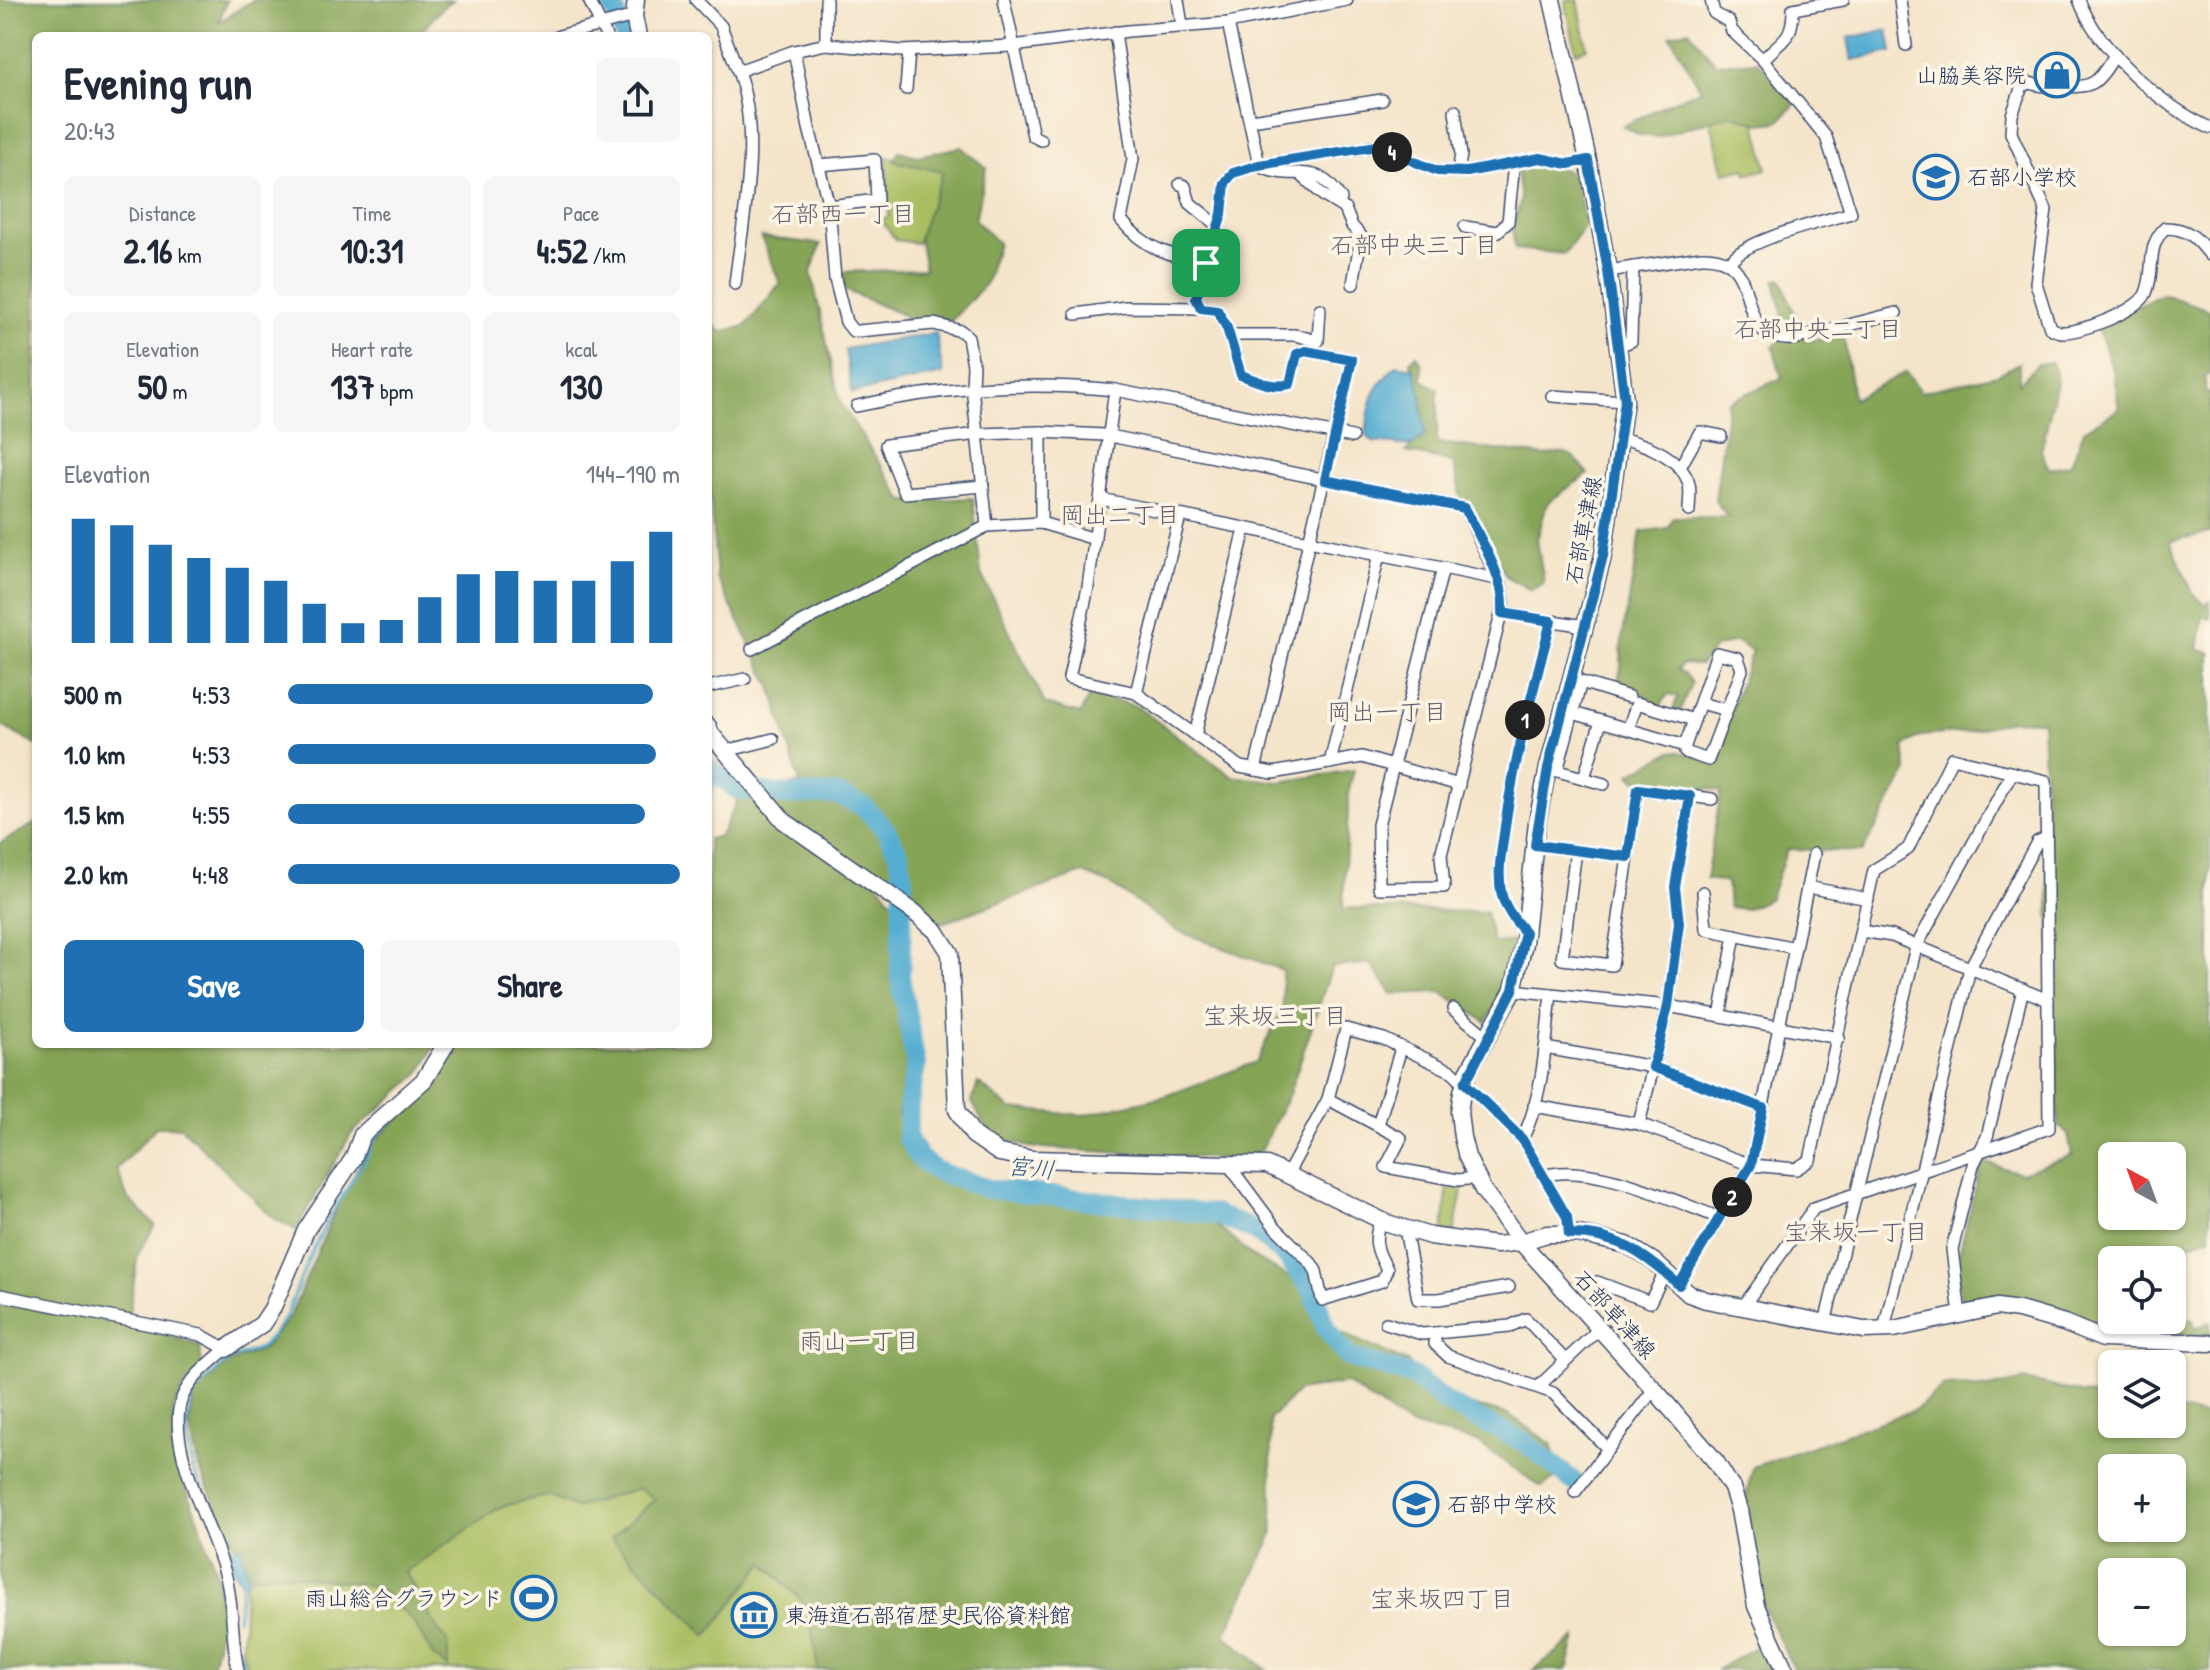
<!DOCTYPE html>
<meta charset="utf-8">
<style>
:root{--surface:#fff;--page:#f6f6f7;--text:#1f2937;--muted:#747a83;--accent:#1f6fb2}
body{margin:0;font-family:"Patrick Hand","Klee One",sans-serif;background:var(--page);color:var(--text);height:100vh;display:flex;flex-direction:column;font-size:30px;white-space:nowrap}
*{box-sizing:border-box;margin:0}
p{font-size:26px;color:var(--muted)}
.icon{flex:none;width:44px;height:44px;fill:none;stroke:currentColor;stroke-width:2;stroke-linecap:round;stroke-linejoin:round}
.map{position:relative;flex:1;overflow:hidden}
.panel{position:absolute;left:32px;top:32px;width:680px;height:1016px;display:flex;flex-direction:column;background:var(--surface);border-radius:12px;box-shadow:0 2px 6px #0004}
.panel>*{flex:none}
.needle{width:52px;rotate:319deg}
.tools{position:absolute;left:2098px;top:1142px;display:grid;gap:16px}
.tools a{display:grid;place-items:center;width:88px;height:88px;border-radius:12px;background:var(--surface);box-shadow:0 2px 6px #0004;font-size:40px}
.pin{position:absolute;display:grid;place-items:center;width:68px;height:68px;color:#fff;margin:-34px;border-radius:16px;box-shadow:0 4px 12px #0006}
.km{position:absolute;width:40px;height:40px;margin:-20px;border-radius:50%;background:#222;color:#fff;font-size:22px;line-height:40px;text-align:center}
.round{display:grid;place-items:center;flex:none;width:84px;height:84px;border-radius:12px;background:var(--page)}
.headline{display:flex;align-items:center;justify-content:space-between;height:136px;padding:0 32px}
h1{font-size:44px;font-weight:700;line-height:60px}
.metrics{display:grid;grid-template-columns:repeat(3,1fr);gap:12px;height:136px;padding:8px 32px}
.metrics div{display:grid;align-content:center;border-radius:12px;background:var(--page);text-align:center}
.metrics b{font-size:34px;font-weight:700}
.metrics small{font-size:22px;font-weight:400}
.metrics p{font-size:22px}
.chart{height:224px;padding:16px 32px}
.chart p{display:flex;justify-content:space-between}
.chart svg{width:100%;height:144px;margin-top:8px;stroke:var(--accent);stroke-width:6}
.action{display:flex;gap:16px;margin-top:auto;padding:16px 32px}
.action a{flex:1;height:92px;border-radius:12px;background:var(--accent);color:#fff;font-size:32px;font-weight:700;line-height:92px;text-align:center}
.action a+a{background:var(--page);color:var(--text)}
ul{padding:0 32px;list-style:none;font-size:26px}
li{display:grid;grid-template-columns:128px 96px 1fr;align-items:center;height:60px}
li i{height:20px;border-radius:10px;background:var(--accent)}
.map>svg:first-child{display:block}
.green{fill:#a9bd61;stroke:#627660;stroke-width:2}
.forest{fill:#86a457;stroke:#506a5a;stroke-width:2;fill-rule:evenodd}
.water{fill:#54add1;stroke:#386e98;stroke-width:2}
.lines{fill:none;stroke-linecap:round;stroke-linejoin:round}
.stream{stroke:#54add1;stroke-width:3}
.river{stroke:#54add1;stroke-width:20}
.street-casing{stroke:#3c4a6e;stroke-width:14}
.secondary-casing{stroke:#3c4a6e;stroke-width:19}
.street{stroke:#fff;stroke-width:11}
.secondary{stroke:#fff;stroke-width:16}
.route-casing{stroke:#fff;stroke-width:16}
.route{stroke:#1f6fb2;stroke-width:10}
.labels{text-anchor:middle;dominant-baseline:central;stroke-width:7;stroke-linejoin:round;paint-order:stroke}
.poi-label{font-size:22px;fill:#1b2f5e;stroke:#fcf5e5;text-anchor:start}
.street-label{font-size:22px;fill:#1b2f5e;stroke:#fcf5e5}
.neighbourhood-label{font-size:24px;fill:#615e6f;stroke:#fcf5e5}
.water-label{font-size:24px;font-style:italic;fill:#2f5b86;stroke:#fcf5e5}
</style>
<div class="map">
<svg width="2210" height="1670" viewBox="0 0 2210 1670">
<rect width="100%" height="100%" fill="#fcf5e5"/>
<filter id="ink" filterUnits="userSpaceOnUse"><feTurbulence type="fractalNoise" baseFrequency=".0125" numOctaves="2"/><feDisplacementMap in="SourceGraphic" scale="16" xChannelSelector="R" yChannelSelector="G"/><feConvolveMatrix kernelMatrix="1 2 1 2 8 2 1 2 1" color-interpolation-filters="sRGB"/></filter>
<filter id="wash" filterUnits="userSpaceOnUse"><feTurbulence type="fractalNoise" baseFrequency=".006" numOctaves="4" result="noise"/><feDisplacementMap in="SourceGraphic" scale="32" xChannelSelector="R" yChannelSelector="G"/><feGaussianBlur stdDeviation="1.8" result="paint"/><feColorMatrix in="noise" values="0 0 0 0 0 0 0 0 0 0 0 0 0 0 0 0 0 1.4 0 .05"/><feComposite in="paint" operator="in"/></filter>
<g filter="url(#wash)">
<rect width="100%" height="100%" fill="#f4e4c9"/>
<g class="green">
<polygon points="1565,0 1578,0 1587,48 1576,52"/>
<polygon points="1739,109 1755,118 1767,169 1747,174 1745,168 1724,173 1709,115"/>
<polygon points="886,157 949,168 917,243 896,240 881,220 889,216"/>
<polygon points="1448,1184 1463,1186 1454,1233 1443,1231"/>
<polygon points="642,1484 773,1557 820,1603 828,1670 248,1670 242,1651 245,1582 271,1567 503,1498"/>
</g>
<g class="forest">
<polygon points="0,0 227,0 219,22 253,0 453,0 444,6 417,36 36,36 36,745 0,725"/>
<polygon points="1689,30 1716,64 1757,61 1797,102 1778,122 1760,124 1731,114 1658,137 1639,135 1623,126 1667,104 1701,90 1670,35"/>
<polygon points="961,147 986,168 975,220 998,243 986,283 951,321 940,319 905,322 905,316 845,290 842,272 925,269 919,237 943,172 894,161 899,151 917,156"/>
<polygon points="1535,164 1560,167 1575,178 1585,226 1565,254 1515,249 1512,227 1521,200 1517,172"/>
<polygon points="761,237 821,244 811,272 840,402 904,501 973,498 981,574 1045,704 1080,714 1090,694 1136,706 1232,776 1280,782 1354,770 1349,790 1343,908 1486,912 1493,943 1515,941 1505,987 1486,1022 1441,992 1392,994 1370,963 1332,967 1289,1094 1261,1150 1239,1160 1028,1147 989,1134 972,1102 978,1083 1011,1109 1083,1115 1166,1096 1256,1062 1283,1008 1282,970 1176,930 1112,885 1083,873 942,923 873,876 897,908 907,1063 898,1114 914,1160 937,1176 1001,1182 1208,1218 1253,1257 1309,1288 1317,1322 1409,1363 1431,1396 1508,1414 1551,1444 1561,1475 1541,1487 1477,1442 1408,1425 1346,1383 1298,1391 1270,1419 1273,1534 1225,1635 1267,1670 818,1670 808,1607 764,1563 707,1636 611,1538 655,1499 638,1488 576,1508 548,1496 502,1506 405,1572 440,1633 448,1641 448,1667 433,1656 413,1621 376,1586 276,1573 248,1576 199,1468 189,1425 194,1393 228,1363 263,1349 290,1316 337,1207 369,1147 427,1090 457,1044 708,1044 708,839 720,836 742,791 800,784 771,686 717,578 708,471 708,318 721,332 746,326 780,283"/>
<path d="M1781 278 1805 340 1844 337 1853 399 1906 372 1921 392 1997 375 2019 363V383L2038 364 2052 362 2057 382 2041 451 2049 469 2071 464 2084 430 2119 409 2114 373 2098 327 2162 294 2210 310V375L2205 376V391L2210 393V533L2170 541 2193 593 2205 605 2210 601V619L2203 616 2198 650 2210 652V1237L2167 1252 2168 1260H2112V1320H2172L2173 1323 2192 1319 2196 1328 2210 1322V1334L2138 1336 2110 1333 2017 1298 1995 1295 1965 1303 1961 1300 1956 1266 1982 1162 2021 1173 2072 1155 2068 1134 2058 1126 2042 721 2011 720 1968 732 1920 736 1904 746 1907 772 1862 852 1787 849 1770 898 1747 909 1729 907 1727 882 1706 879 1721 791 1634 779 1630 774 1672 751 1714 758 1752 651 1735 641 1715 648 1700 665 1682 664 1677 670 1685 674 1691 683 1680 712 1673 710 1678 696 1668 694 1660 707 1616 689 1621 668 1622 638 1641 532 1668 528 1673 517H1728L1715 501 1728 402 1782 378 1773 347 1787 334 1775 281ZM2112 1156H2172V1216H2112Z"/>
<path d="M1417 355 1422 365V380L1438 389 1437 443 1546 456C1570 449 1574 455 1588 474L1547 503 1537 540 1544 583 1531 590 1507 577 1462 505 1454 463 1406 452 1415 442 1421 395 1410 362Z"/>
<polygon points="36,823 36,1044 436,1044 420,1073 351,1134 296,1230 273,1218 181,1127 156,1127 117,1169 127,1197 155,1225 138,1254 128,1322 200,1346 202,1367 184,1387 173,1410 179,1467 216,1571 222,1622 211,1670 0,1670 0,843"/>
<path d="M2025 1380 2112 1400V1424H2172V1410L2210 1416V1670H1794L1759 1598 1746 1495 1753 1467 1917 1409 1944 1385 1988 1388ZM2112 1468H2172V1528H2112ZM2112 1572H2172V1632H2112Z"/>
<polygon points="1576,1637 1567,1670 1534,1670"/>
<polygon points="1759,1645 1770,1670 1716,1670 1717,1670"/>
</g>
<g class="water">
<polygon points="1888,30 1892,52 1852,60 1848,38"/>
<polygon points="936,333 943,374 852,393 845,349"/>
<path d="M1396 365 1414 368 1420 389 1425 435 1412 446 1373 442 1366 435C1370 398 1371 393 1396 365Z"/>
<polygon points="241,1546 248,1579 241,1583 224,1554"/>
</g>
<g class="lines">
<g class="stream">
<polyline points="708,798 718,776"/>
<polyline points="232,1551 194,1471 186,1431 192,1396 217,1370 232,1358 260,1348 272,1336 287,1314 308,1260 329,1218 365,1160 377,1135 407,1106"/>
<polyline points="237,1619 242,1582"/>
<polyline points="240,1650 244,1670"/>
</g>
<g class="river">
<polyline points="610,0 625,36"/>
<polyline points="708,767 736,789 786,795 835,794 863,806 885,829 899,854 903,878 900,977 916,1065 909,1103 907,1137 919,1158 936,1171 988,1189 1214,1214 1256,1231 1286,1256 1313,1291 1326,1328 1348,1357 1413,1376 1446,1403 1524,1442 1573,1481"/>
</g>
</g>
</g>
<g filter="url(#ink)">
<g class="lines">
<g class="street-casing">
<g id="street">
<polyline points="589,0 606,36"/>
<polyline points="696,0 721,26 738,71 794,51 826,44 902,51 1013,46 1128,31 1228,23 1347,0"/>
<polyline points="1004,0 1033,136 1041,140"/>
<polyline points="1178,0 1182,25"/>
<polyline points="1711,0 1714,13 1729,22 1732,31 1763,60"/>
<polyline points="1900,0 1906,45"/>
<path d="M2079 0C2099 51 2160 105 2210 128"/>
<polyline points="1228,23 1259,165"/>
<path d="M1115 32 1133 159 1121 220C1146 250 1169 255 1206 263"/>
<polyline points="559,36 634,16"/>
<polyline points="826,44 826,0"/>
<path d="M2115 55C2109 64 2103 76 2094 82 2082 90 2043 87 2029 83L2022 86 2012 115 2011 133 2046 210 2036 283 2050 328C2052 329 2059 332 2062 332 2080 333 2139 311 2146 293 2156 269 2145 248 2165 228 2188 228 2197 238 2210 255"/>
<polyline points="906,89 909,51"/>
<polyline points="1455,111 1461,155 1458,171"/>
<polyline points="1251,120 1382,100"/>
<polyline points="819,165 875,160 877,200 829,206"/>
<path d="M1263 168C1297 182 1315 158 1341 199"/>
<polyline points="1299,173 1324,196 1345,209 1352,226 1361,236 1353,284"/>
<polyline points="1180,184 1185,186 1190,203 1218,226"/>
<polyline points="1465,227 1497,232 1508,222 1514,163"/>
<path d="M1730 262C1745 239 1822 222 1851 213L1826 137 1763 60C1781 39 1793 41 1793 9L1843 0"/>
<path d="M1608 271 1701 257C1771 254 1725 343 1794 339L1896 313"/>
<path d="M735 284C743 215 762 138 738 71"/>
<polyline points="1076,314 1126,307 1201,308"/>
<polyline points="1230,335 1295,335 1318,341 1320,309"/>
<polyline points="1619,346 1631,341 1633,267"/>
<polyline points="1115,390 1088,587 1069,678 1136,693 1240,767 1273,773 1362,757 1459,785"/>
<polyline points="1552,396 1625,401"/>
<path d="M857 406C942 387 1028 381 1115 390L1352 437"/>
<path d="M1620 438C1646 444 1681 457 1689 484 1691 492 1689 503 1689 511"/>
<polyline points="1680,467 1700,432 1721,436"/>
<polyline points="983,486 905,493 886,445 979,434 1041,432 1105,435 1465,508 1501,586 1504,602 1441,855 1444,887 1379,888 1378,825 1443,568"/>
<polyline points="1100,499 1497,579"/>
<polyline points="1041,523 1041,432"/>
<polyline points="987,526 1041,523 1095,539"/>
<polyline points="1502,613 1585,626"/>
<polyline points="752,649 987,526 972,387 973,365 968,337 961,331 934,324 858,331 853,331 846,322 835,279 829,206 809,128 794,51"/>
<polyline points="708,687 745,679"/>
<polyline points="1136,693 1180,516"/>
<polyline points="1700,703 1727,710"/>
<polyline points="1563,710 1685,746 1717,653 1738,658 1742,670 1708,760 1685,752 1685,746"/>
<polyline points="1628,729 1637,703 1694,720"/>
<polyline points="1195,735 1245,529"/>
<polyline points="726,751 773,739"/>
<polyline points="1330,763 1379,555"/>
<polyline points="1551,769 1604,784"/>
<path d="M1255 770 1352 360 1306 351 1297 354 1290 384C1273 389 1257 381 1241 375L1227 328 1217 310 1201 308 1196 298 1222 214 1225 183 1233 173 1259 165 1377 146 1437 171 1467 172 1540 158 1568 164 1588 160"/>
<polyline points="1557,771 1581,682 1629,697"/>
<polyline points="1584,778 1601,721"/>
<polyline points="1535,845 1628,857"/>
<polyline points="1576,850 1562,959 1612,965 1638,789 1712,799"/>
<polyline points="1807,887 1868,899"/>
<polyline points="1703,892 1706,929 1795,948"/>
<polyline points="1861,931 1892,936 2048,1000"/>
<path d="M1525 932C1515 921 1506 910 1502 896 1497 875 1501 854 1504 834 1513 762 1533 692 1551 621"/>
<polyline points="1513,990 1668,1006 1839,1038"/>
<polyline points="1453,1009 1488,1038"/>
<polyline points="1720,1016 1735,935"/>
<polyline points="1545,1048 1653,1067 1763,1108"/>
<polyline points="1328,1099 1401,1138 1386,1167 1458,1180 1477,1178"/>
<polyline points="1534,1106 1639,1124 1751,1165 1796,1169 1810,1160 1874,870 1908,849 1952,758 2046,781 2049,1128 1814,1208 1742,1308"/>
<polyline points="1639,1124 1668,1006 1679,923 1675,887 1690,796"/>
<polyline points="1378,1125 1401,1048"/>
<path d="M1522 1139C1543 1099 1546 1039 1551 994"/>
<path d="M1228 1164 1275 1227 1311 1263 1316 1271 1322 1300 1382 1281 1387 1269C1377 1252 1372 1239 1381 1220"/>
<polyline points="1287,1175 1328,1099 1346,1029 1384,1039 1453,1072 1522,1139 1567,1217 1569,1234"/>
<path d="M1543 1176C1590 1161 1674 1201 1720 1218"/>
<polyline points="1405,1229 1418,1299 1439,1299 1509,1287"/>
<polyline points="1597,1282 1650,1302 1665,1272"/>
<polyline points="1679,1285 1751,1165 1814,854"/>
<path d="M0 1295 201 1335 226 1349C211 1362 190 1378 182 1398 164 1444 213 1528 225 1573 234 1605 231 1638 238 1670"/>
<polyline points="1960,1315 1952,1249 1973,1165 1987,1137 2023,989"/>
<polyline points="1386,1323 1422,1334 1435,1333 1435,1344 1448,1356 1553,1393 1608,1449"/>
<polyline points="1825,1323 1916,947 2012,773"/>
<polyline points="1884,1329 1970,968 2037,842 2046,838"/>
<polyline points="1435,1333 1510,1326 1526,1319 1565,1360"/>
<polyline points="1538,1387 1600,1328"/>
<polyline points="1575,1492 1654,1389"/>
</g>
</g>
<g class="secondary-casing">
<g id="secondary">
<polyline points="636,0 634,16 638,36"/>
<polyline points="1552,0 1588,160 1608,271 1625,401 1603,556 1548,768 1537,822 1524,943 1513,990 1468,1072 1462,1092 1459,1112 1462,1137 1467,1157 1483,1190 1521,1242 1654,1389 1716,1462 1732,1488 1739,1510 1756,1606 1785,1670"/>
<polyline points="708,726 711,734 784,821 914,912 936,931 950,953 957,1110 973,1135 999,1153 1032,1159 1267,1165 1387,1223 1430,1236 1497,1245 1521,1242 1547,1234 1578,1234 1627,1245 1653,1261 1689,1294 1706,1300 1864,1330 1894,1329 1997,1307 2019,1310 2064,1323 2103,1339 2210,1343"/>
<polyline points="226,1349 262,1324 272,1309 306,1230 353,1159 362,1135 424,1080 446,1044"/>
</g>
</g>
<use href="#street" class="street"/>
<use href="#secondary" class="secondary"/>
</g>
</g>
<g class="lines" filter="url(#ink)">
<g class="route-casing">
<path id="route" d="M1377 146 1437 171 1467 172 1540 158 1568 164 1588 160 1608 271 1625 401 1603 556 1548 768 1535 845 1628 857 1638 789 1690 796 1675 887 1679 923 1668 1006 1653 1067 1763 1108 1751 1165 1679 1285C1646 1255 1616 1233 1569 1234L1567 1217 1522 1139 1465 1083 1513 990 1525 932C1515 921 1506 910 1502 896 1497 875 1501 854 1504 834 1513 762 1533 692 1551 621L1502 613C1509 585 1478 535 1465 508L1325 480 1352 360 1306 351 1297 354 1290 384C1273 389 1257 381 1241 375L1227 328 1217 310 1201 308 1196 298 1222 214 1225 183 1233 173 1259 165Z"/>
</g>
<use href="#route" class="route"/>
</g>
<defs>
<g id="shop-ring" transform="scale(2.3)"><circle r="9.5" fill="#fcf5e5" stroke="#1f6fb2" stroke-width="1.5"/><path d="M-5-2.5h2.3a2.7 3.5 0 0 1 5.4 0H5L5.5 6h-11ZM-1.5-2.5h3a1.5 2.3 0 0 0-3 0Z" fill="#1f6fb2"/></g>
<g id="school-ring" transform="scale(2.3)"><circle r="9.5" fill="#fcf5e5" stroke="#1f6fb2" stroke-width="1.5"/><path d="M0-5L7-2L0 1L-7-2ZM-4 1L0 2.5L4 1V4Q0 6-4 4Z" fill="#1f6fb2"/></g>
<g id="stadium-ring" transform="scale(2.3)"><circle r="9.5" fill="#fcf5e5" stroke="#1f6fb2" stroke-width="1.5"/><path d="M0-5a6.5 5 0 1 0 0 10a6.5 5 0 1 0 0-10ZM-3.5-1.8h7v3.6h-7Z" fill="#1f6fb2"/></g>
<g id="museum-ring" transform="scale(2.3)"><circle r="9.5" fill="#fcf5e5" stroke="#1f6fb2" stroke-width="1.5"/><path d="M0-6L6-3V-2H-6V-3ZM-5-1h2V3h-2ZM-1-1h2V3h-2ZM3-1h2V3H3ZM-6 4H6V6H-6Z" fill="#1f6fb2"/></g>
</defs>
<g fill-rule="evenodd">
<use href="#shop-ring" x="2057" y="75"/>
<use href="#school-ring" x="1936" y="177"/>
<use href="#school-ring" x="1416" y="1504"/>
<use href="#stadium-ring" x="534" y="1598"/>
<use href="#museum-ring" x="754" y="1615"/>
</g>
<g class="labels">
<g class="poi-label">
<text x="2026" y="75" text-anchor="end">山脇美容院</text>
<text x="1967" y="177">石部小学校</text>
<text x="1447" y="1504">石部中学校</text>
<text x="503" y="1598" text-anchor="end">雨山総合グラウンド</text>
<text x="785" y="1615">東海道石部宿歴史民俗資料館</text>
</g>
<g class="street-label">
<text transform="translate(1583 530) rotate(-79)">石部草津線</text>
<text transform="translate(1615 1314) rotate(48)">石部草津線</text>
</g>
<g class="neighbourhood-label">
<text x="843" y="213">石部西一丁目</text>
<text x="1414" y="244">石部中央三丁目</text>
<text x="1818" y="328">石部中央二丁目</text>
<text x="1120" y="514">岡出二丁目</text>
<text x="1387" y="711">岡出一丁目</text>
<text x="1275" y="1015">宝来坂三丁目</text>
<text x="1856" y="1231">宝来坂一丁目</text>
<text x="859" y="1340">雨山一丁目</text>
<text x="1442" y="1598">宝来坂四丁目</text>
</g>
<g class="water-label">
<text transform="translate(1031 1167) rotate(6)">宮川</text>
</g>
</g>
</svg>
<div class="tools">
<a><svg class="needle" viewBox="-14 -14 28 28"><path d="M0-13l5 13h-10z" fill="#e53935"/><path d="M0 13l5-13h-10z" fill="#747a83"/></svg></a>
<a><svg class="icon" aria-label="locate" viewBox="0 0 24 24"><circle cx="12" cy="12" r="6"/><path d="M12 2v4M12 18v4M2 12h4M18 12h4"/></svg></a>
<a><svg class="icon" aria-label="layers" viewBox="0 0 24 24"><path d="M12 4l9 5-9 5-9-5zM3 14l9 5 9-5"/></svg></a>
<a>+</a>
<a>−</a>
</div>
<div class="pin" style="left:1206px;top:263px;background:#1e9e55"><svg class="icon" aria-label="arrive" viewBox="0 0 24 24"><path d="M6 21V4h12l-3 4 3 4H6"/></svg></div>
<b class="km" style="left:1525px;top:720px">1</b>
<b class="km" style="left:1732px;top:1197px">2</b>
<b class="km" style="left:1392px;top:152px">4</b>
<section class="panel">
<div class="headline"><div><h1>Evening run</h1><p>20:43</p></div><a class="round"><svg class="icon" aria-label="share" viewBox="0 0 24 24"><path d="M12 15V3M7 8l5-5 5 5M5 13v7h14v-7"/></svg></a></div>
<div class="metrics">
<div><p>Distance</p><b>2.16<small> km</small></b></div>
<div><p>Time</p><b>10:31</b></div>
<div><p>Pace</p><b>4:52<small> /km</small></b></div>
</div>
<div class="metrics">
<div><p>Elevation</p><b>50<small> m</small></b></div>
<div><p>Heart rate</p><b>137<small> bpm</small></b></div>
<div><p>kcal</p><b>130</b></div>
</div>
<div class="chart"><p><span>Elevation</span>144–190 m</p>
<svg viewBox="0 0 160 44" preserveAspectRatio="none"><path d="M5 44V6M15 44V8M25 44V14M35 44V18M45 44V21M55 44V25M65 44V32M75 44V38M85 44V37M95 44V30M105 44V23M115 44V22M125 44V25M135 44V25M145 44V19M155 44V10"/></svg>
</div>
<ul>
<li><b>500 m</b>4:53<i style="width:93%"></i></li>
<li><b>1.0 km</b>4:53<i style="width:94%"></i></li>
<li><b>1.5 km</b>4:55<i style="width:91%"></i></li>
<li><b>2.0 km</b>4:48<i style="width:100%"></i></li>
</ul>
<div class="action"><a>Save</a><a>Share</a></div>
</section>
</div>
